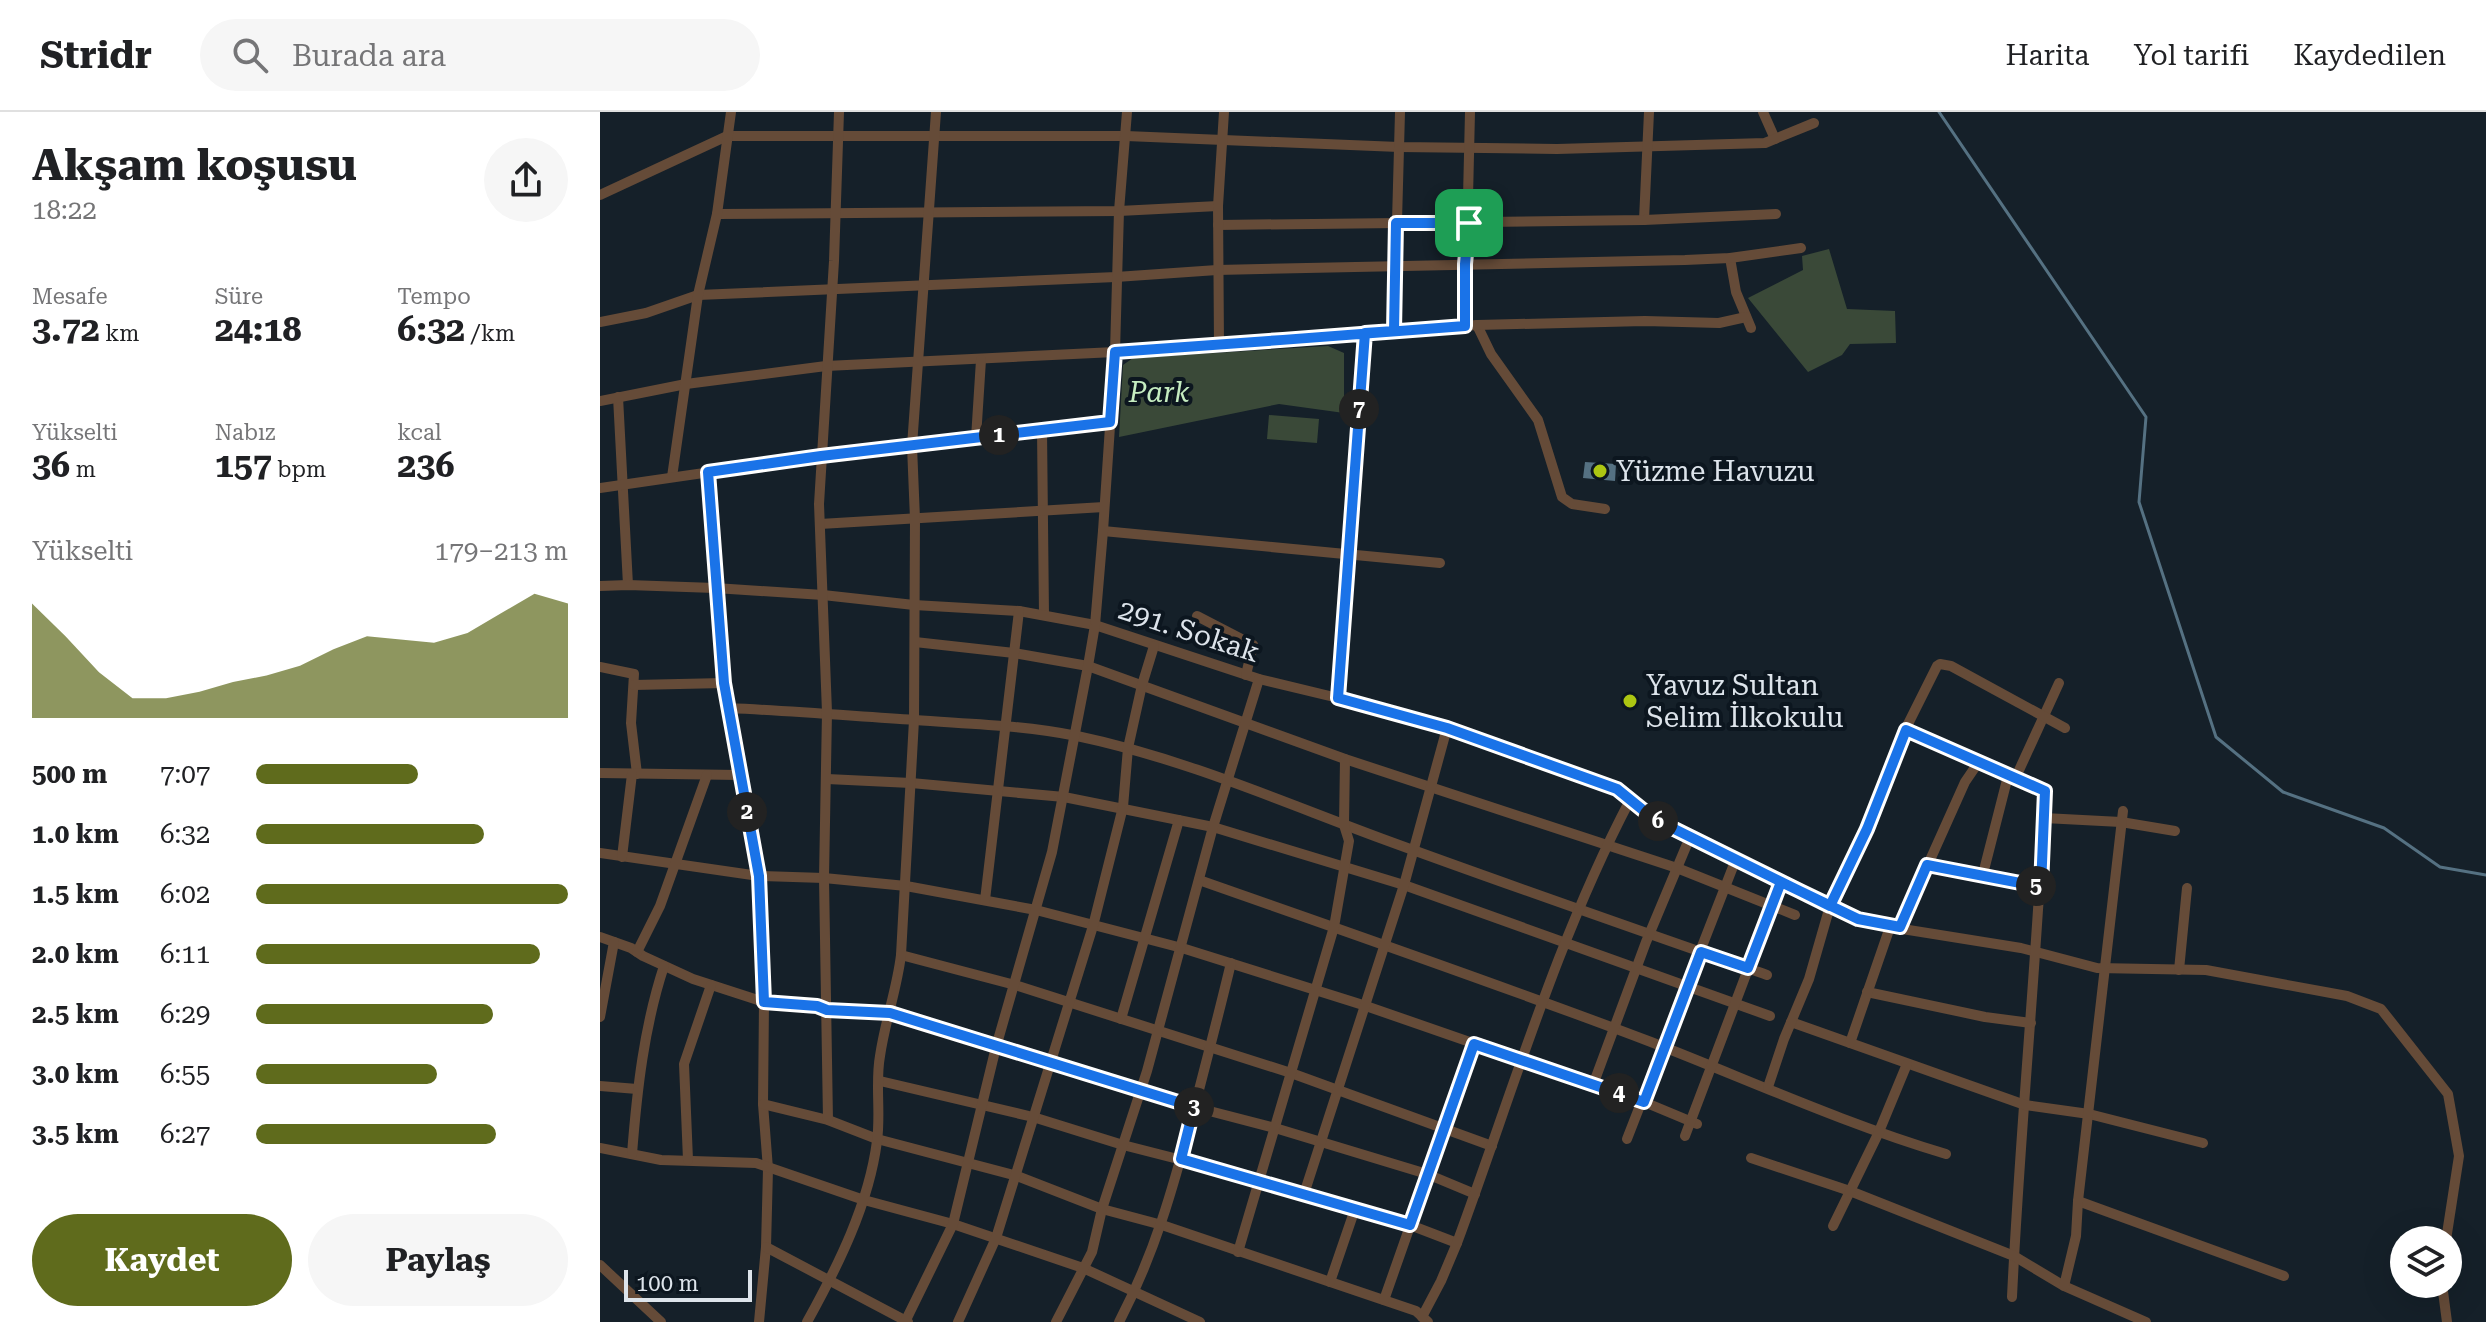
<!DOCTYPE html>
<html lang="tr">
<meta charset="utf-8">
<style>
:root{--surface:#fff;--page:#f6f6f6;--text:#202124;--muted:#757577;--line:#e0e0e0;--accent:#5f6b1c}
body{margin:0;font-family:"Roboto Serif",serif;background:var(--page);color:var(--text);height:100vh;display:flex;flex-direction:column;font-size:30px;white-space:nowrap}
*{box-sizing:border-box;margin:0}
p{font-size:26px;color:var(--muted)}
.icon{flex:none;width:44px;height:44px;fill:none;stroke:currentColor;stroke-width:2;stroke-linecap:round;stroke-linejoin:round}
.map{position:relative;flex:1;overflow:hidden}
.sheet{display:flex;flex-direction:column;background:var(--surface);width:600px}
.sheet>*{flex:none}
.controls{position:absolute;left:1790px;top:1114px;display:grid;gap:16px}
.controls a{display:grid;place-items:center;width:72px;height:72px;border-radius:50%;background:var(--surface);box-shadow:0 8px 32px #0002;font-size:40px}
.scale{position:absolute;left:24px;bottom:20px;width:128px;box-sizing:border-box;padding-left:8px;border:4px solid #dde4eb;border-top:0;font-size:22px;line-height:28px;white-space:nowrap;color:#dde4eb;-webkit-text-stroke:6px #0c161f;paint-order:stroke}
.pin{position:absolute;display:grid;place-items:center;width:68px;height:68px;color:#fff;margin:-34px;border-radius:16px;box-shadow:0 4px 12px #0006}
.km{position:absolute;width:40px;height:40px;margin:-20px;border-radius:50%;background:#222;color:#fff;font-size:22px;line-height:40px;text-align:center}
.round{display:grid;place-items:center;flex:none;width:84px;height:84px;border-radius:42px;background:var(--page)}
.summary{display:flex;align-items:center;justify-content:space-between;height:136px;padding:0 32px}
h1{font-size:44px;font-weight:700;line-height:60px}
.metrics{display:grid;grid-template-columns:repeat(3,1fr);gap:12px;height:136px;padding:8px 32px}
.metrics div{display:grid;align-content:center}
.metrics b{font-size:34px;font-weight:700}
.metrics small{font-size:22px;font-weight:400}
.metrics p{font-size:22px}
.chart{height:224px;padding:16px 32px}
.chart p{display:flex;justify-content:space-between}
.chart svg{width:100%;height:144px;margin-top:8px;fill:var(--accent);opacity:.7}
.button{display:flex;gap:16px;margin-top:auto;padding:16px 32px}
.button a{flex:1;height:92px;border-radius:48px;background:var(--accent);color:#fff;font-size:32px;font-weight:700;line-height:92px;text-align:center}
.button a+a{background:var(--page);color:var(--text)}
ul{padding:0 32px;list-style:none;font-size:26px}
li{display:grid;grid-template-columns:128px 96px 1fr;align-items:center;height:60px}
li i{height:20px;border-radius:10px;background:var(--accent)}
header{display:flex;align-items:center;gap:48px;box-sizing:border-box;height:112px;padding:0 40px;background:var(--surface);border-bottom:2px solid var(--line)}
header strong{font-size:38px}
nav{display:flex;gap:44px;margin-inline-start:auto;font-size:28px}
.search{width:560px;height:72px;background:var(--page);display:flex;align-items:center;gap:20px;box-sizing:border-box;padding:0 28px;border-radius:44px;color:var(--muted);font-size:30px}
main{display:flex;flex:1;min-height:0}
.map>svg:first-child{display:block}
.green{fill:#3a4938}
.water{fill:#557182}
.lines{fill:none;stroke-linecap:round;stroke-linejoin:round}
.stream{stroke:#557182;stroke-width:3}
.minor{stroke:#654b38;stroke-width:10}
.route-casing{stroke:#fff;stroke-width:16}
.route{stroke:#1a73e8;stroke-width:10}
.poi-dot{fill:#acc612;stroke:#0c161f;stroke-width:3}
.labels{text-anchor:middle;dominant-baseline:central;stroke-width:8;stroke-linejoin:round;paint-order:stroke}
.park-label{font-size:28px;font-style:italic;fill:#c5ecc0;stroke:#0c161f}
.poi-label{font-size:28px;fill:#dde4eb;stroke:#0c161f;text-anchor:start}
.street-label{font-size:28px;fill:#dde4eb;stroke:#0c161f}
</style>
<header>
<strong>Stridr</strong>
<div class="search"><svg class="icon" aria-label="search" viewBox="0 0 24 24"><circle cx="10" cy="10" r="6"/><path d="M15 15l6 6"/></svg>Burada ara</div>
<nav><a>Harita</a><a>Yol tarifi</a><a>Kaydedilen</a></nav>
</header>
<main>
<section class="sheet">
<div class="summary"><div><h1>Akşam koşusu</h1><p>18:22</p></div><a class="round"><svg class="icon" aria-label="share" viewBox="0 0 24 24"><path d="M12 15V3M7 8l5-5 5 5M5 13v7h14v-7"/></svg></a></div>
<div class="metrics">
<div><p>Mesafe</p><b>3.72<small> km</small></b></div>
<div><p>Süre</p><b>24:18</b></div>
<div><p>Tempo</p><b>6:32<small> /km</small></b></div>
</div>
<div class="metrics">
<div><p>Yükselti</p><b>36<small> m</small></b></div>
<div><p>Nabız</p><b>157<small> bpm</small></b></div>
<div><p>kcal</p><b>236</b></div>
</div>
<div class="chart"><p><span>Yükselti</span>179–213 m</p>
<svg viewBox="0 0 160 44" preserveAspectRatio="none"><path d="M0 44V9L10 19L20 30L30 38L40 38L50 36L60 33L70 31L80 28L90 23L100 19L110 20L120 21L130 18L140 12L150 6L160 9V44z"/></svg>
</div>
<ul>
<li><b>500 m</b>7:07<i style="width:52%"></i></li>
<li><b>1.0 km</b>6:32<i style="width:73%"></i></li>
<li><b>1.5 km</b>6:02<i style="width:100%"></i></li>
<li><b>2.0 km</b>6:11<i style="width:91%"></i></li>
<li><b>2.5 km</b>6:29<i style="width:76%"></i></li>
<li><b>3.0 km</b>6:55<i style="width:58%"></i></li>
<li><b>3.5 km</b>6:27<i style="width:77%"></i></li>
</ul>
<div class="button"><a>Kaydet</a><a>Paylaş</a></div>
</section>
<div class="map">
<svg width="1886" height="1210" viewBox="0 0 1886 1210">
<rect width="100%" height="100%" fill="#152029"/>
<g class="green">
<polygon points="1229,137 1247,197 1295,199 1296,231 1250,232 1242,243 1208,260 1148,186 1203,158 1202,144"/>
<polygon points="728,234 744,241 744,301 679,292 519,325 523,253 533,246"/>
<polygon points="669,303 719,307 717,331 667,327"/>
</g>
<polygon class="water" points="985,350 1016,352 1015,369 983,366"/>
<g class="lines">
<polyline class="stream" points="1339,0 1546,305 1539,390 1616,625 1683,680 1784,716 1840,755 1886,763"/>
<g class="minor">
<polyline points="1163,0 1175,27"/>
<polyline points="0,83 127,24 526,24 799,35 957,37 1165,31 1214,11"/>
<polyline points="117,102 519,99 618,94"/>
<polyline points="1044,108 1049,0"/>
<polyline points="618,113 1044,108 1176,102"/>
<polyline points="1130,146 1136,180 1151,216"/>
<polyline points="0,210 46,201 98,183 516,165 617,158 1085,148 1130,146 1201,136"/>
<polyline points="877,213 891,242 938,308 962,385 972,392 1005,397"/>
<polyline points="865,214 870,0"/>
<polyline points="794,219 800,0"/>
<polyline points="619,232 618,94 624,0"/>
<polyline points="18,285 28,473"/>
<polyline points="0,289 86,272 226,254 515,240 877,213 1045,209 1119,211 1146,205"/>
<polyline points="442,318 444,503"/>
<polyline points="376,326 381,248"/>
<polyline points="108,360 124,571 159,764 164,890 163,992 168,1057 166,1135 159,1210"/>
<polyline points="72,365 98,183 117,102 131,0"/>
<polyline points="0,376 221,344 510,310"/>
<polyline points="220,412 504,395"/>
<polyline points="503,419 840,451"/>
<polyline points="0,474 28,473 115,476 223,483 314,493 419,499 495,513 659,567 738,586 847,616 1017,677 1054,707 1258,807 1290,815 1421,836 1497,856 1606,858 1747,884 1781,897 1848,982 1859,1044 1846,1128"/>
<polyline points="597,504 653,533 646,563"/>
<polyline points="315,530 414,541 488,554 745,647 1077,756 1195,803"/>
<polyline points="0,555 34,562 31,611 37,662"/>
<polyline points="34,573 124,571"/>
<polyline points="738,586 765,221"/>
<path d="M129 596C191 599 253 604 315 608 370 612 423 613 477 624 582 646 680 689 780 726 908 773 1038 818 1167 863"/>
<path d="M1306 618 1445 679C1437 848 1420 1016 1412 1185"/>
<polyline points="0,661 139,663"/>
<polyline points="227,667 311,671 464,685 613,715 804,773 1170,904"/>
<polyline points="1415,667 1459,571"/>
<polyline points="1444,706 1521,710 1575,719"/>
<polyline points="0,741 159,764 224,766 306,774 436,798 582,836 763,893 1049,992 1097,1012"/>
<polyline points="22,745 32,662"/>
<polyline points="1327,753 1441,775"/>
<polyline points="1383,762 1408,664"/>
<path d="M599 768C750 821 901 873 1051 930 1149 968 1245 1012 1346 1042"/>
<polyline points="385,788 419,499"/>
<polyline points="1300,815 1365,670 1378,651"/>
<polyline points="0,825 31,836 43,844 93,867 164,890 217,894 227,898 290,901 594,995 675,1016 827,1062 875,1082"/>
<polyline points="37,840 60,794 107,663"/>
<polyline points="301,843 415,873 691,961 892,1034"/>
<polyline points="1579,858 1587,776"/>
<polyline points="1267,880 1385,905 1431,911"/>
<polyline points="0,905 14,830"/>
<polyline points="521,907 579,708"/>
<polyline points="1191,910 1425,993 1489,1002 1603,1031"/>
<polyline points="1250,931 1290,815"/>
<polyline points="280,969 433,1005 523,1033 660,1068 810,1113 857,1131"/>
<polyline points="993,973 1046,830 1090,725"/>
<polyline points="0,974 37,977"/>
<polyline points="1168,975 1184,927 1209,867 1230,794 1267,717 1307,614 1337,554 1340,552 1351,554 1465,616"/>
<polyline points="163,992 228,1008 277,1027 417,1064 502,1097 562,1113 816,1199 828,1210"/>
<polyline points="228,1008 224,766 227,600 219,392 234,149 239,0"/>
<polyline points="1085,1024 1181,770"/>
<polyline points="1027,1027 1136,747"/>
<polyline points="0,1036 61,1048 156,1051 264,1088 353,1112 483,1156 600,1210"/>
<path d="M32 1042C37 978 44 915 64 854"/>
<polyline points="1151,1046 1250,1079 1414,1144 1464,1174 1546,1210"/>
<polyline points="88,1048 84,952 111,873"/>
<polyline points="704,1082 804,773 847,616"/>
<polyline points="1478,1089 1684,1164"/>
<polyline points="1233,1114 1278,1022 1307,952"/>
<polyline points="166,1135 308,1210"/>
<polyline points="638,1140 734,815 749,729 744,713 745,647"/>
<polyline points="0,1153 61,1210"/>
<polyline points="730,1170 755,1097"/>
<polyline points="1842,1172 1847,1210"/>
<polyline points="1464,1174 1476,1124 1478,1089 1523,699"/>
<polyline points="784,1188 874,932"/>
<path d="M822 1205 841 1169 857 1131C912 982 956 829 1030 688"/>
<path d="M207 1210C238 1154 269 1092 277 1029 281 1001 275 971 280 944 285 909 297 877 301 843L314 608 315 407 312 334 336 0"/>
<polyline points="305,1210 353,1112 396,935 452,740 488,554 495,513 503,419 515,240 519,99 527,0"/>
<polyline points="358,1210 396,1126 493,814 523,695 528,636 542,573 554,534"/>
<polyline points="456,1210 492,1140 502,1097 547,959 613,715 659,567"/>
<path d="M519 1210C555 1141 573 1076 593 1001 606 951 619 901 631 851"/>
</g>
</g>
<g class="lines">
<g class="route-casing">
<path id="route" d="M869 111 865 152V214C748 223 632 232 515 240L510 310 221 344 108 360 124 571 159 764 164 890 217 894 227 898 290 901 594 995 581 1047 810 1113 874 932 1044 990 1101 840 1148 856 1181 770 1258 807 1300 815 1327 753 1441 775 1445 679 1306 618 1267 717 1230 794 1054 707 1017 677 847 616 738 586 765 221 794 219 796 111H869"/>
</g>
<use href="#route" class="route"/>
</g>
<g class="poi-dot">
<circle cx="1000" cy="359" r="8"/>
<circle cx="1030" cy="589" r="8"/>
</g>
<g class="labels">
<g class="park-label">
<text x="559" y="280">Park</text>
</g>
<g class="poi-label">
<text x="1016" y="359">Yüzme Havuzu</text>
<text x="1046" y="573">Yavuz Sultan<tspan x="1046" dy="32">Selim İlkokulu</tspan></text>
</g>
<g class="street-label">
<text transform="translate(589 519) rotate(18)">291. Sokak</text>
</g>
</g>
</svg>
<div class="controls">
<a><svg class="icon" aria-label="layers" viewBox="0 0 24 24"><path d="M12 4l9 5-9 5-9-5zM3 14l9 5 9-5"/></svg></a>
</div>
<div class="scale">100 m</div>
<div class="pin" style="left:869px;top:111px;background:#1e9e55"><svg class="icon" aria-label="arrive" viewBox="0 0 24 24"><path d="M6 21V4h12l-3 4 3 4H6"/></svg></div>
<b class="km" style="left:399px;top:323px">1</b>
<b class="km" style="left:147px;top:700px">2</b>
<b class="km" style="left:594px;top:995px">3</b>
<b class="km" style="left:1019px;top:981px">4</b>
<b class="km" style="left:1436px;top:774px">5</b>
<b class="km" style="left:1058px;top:709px">6</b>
<b class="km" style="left:759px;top:297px">7</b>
</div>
</main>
